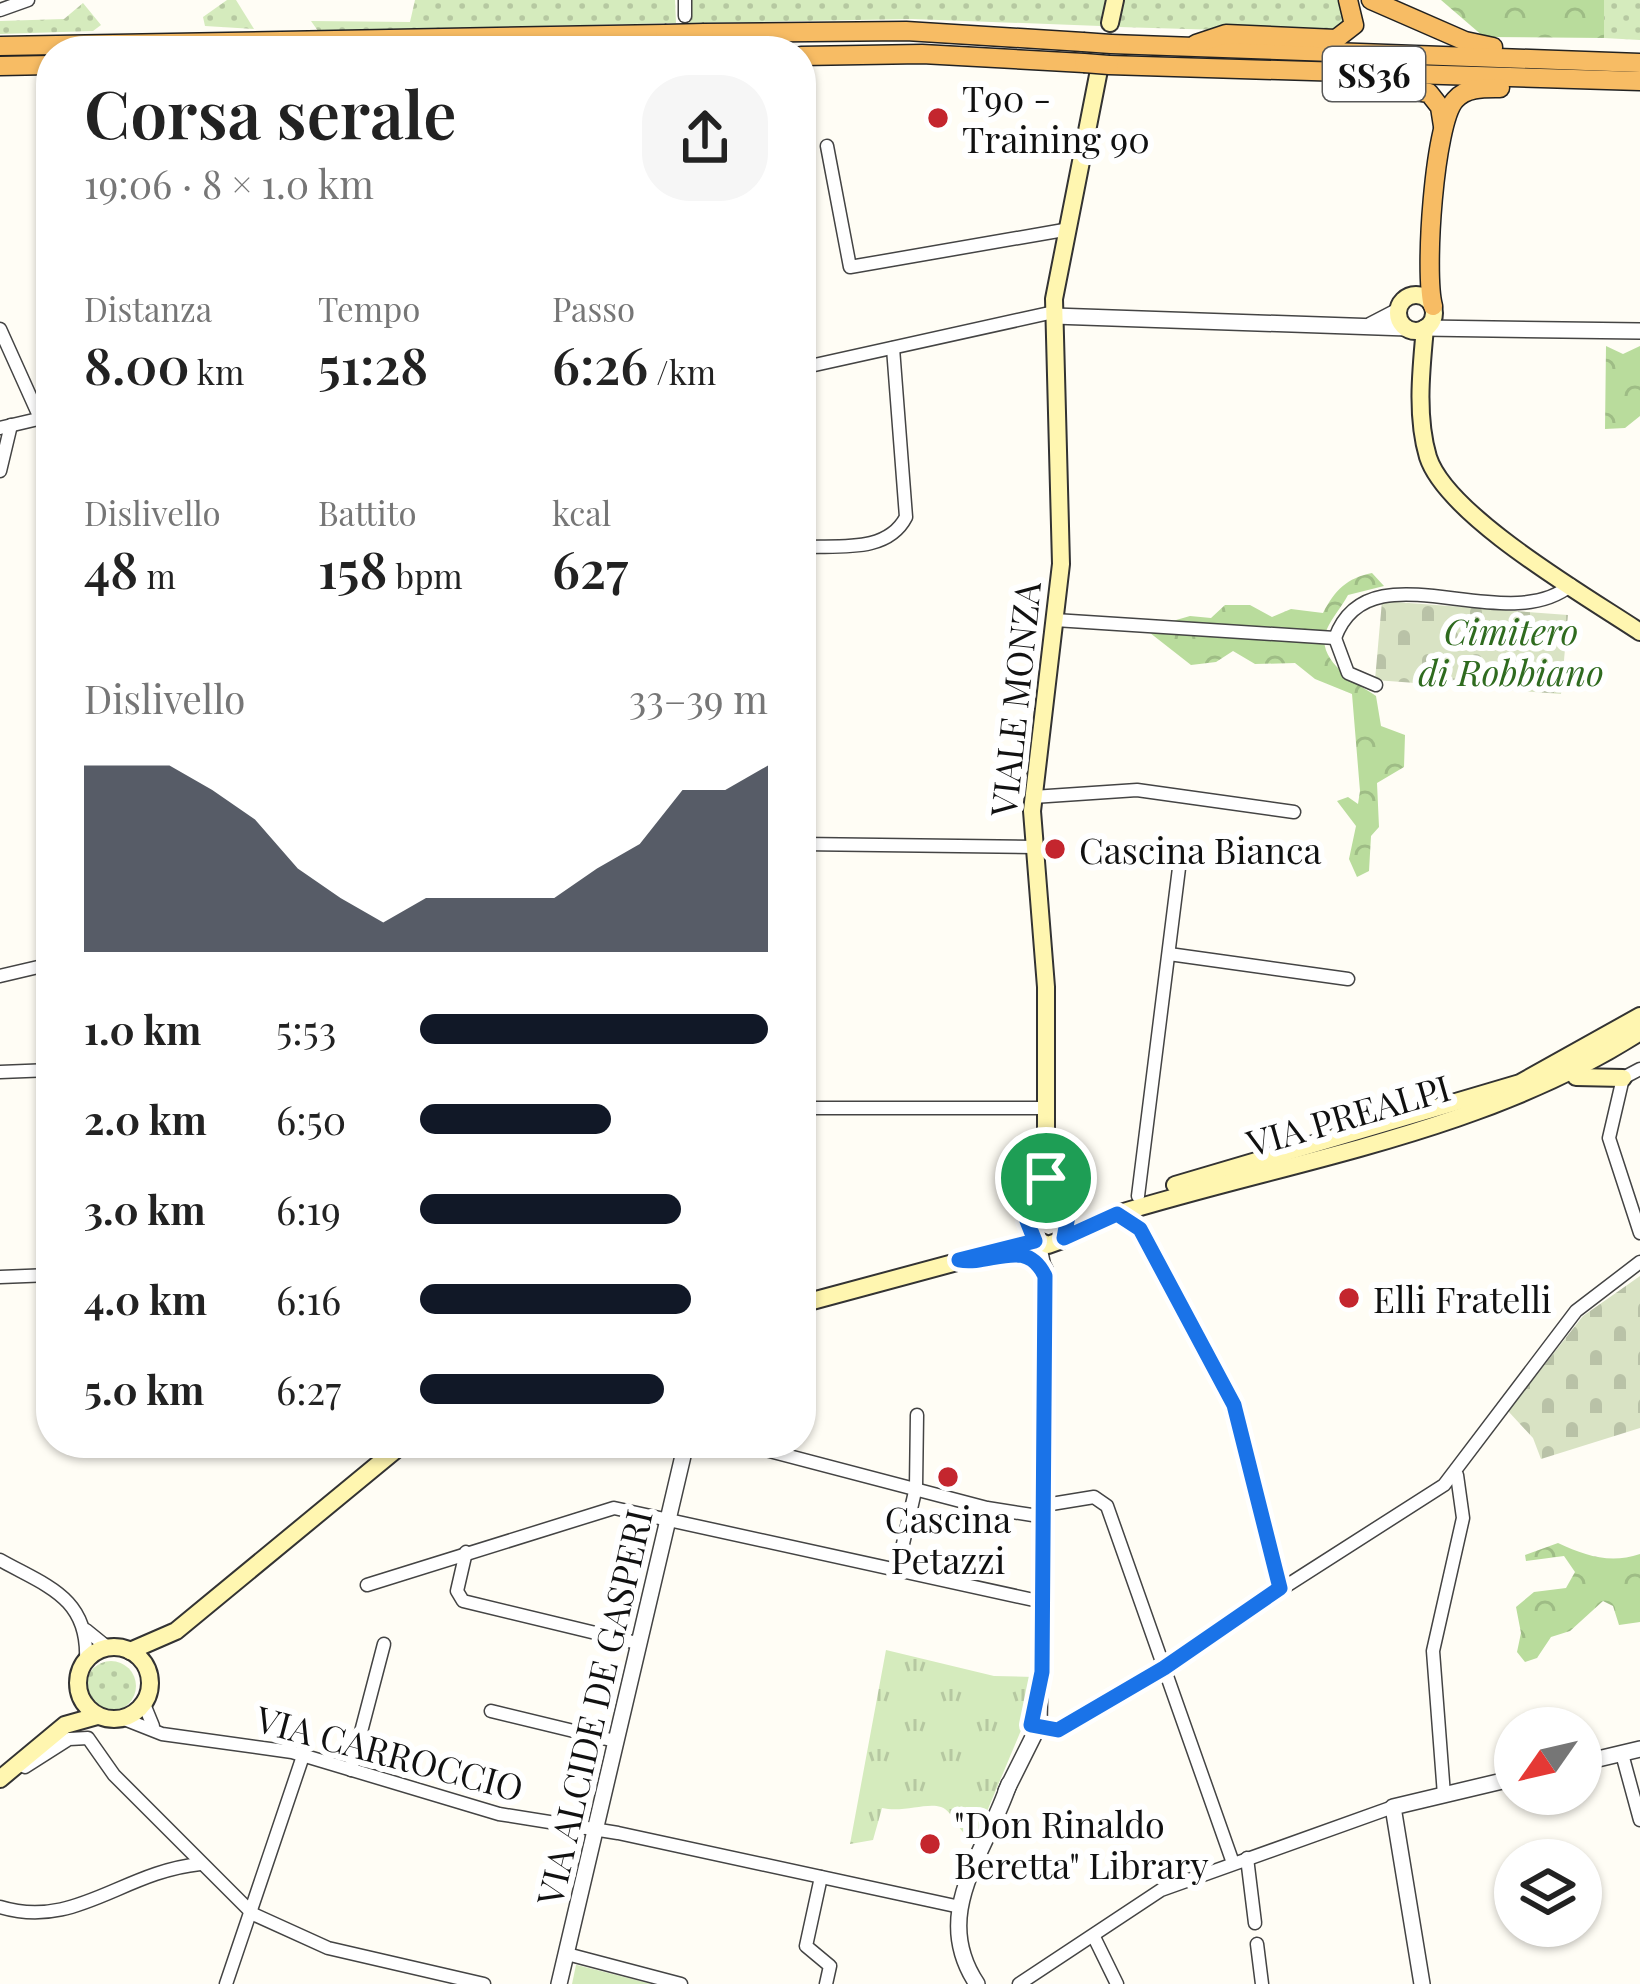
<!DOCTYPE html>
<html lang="it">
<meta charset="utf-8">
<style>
:root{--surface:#fff;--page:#f6f6f6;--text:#222;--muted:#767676;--accent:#111827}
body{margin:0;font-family:"Playfair Display",serif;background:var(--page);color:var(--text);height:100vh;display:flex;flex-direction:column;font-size:45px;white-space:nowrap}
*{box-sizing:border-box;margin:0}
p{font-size:39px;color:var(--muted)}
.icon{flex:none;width:66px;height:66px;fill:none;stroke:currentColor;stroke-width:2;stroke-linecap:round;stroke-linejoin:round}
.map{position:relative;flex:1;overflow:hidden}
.details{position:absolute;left:36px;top:36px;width:780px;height:1422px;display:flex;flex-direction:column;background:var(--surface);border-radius:48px;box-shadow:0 3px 9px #0004}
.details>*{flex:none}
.needle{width:78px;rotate:236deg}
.fabs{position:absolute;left:1494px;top:1707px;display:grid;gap:24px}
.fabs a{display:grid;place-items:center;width:108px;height:108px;border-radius:50%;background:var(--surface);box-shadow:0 3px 9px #0004;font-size:60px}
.pin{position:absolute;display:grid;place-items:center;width:102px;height:102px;color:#fff;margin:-51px;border:6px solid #fff;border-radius:50%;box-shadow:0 3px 12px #0007}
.round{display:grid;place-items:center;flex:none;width:126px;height:126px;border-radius:48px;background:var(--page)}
.head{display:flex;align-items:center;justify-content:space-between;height:204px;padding:0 48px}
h1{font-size:66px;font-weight:600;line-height:90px}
.stats{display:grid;grid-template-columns:repeat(3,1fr);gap:18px;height:204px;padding:12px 48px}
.stats div{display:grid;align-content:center}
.stats b{font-size:51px;font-weight:600}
.stats small{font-size:33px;font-weight:400}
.stats p{font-size:33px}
.chart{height:336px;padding:24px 48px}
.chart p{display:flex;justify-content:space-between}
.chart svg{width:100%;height:216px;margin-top:12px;fill:var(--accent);opacity:.7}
ul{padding:0 48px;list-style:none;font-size:39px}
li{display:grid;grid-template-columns:192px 144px 1fr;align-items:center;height:90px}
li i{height:30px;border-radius:15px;background:var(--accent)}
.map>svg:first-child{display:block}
.grass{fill:url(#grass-dots)}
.forest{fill:url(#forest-crowns)}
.cemetery{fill:url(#cemetery-stones)}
.park{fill:url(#park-tufts)}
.pitch{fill:#e6f2cf}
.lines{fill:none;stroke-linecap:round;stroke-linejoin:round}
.minor-casing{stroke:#444;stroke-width:15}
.tertiary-casing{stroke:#444;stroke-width:18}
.secondary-casing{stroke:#333;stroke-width:20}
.trunk-casing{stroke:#222;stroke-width:21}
.minor{stroke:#fff;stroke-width:12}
.tertiary{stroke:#fff;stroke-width:15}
.secondary{stroke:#fff6b0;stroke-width:16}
.trunk{stroke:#f7bc64;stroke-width:18}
.trunk-bridge-casing{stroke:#222;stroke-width:21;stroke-linecap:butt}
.trunk-bridge{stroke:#f7bc64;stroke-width:18}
.route-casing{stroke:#fff;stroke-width:24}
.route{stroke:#1a73e8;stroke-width:15}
.poi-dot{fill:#c4262e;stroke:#fff;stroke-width:4.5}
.labels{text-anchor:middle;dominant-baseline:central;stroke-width:12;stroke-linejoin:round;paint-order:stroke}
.shield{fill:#fff;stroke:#585858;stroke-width:3}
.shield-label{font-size:33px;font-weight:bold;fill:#111}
.poi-label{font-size:36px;fill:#111;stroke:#fff;text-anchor:start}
.park-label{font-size:36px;font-style:italic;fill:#2f6b1f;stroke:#fff}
.street-label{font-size:36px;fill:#111;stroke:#fff}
</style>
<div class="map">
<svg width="1640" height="1984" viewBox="0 0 1640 1984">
<defs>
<pattern id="grass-dots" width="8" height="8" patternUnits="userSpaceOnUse" patternTransform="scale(3)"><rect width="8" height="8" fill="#d5ebbd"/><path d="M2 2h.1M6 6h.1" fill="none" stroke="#b6c8a1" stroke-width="1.8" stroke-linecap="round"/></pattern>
<pattern id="forest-crowns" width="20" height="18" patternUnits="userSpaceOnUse" patternTransform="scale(3)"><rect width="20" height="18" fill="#b9dc9c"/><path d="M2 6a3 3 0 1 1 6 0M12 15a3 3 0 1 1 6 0" fill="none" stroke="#9ebc85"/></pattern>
<pattern id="cemetery-stones" width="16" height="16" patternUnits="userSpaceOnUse" patternTransform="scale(3)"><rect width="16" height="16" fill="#d9e3c4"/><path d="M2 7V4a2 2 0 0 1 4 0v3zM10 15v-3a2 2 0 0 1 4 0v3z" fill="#b9c2a7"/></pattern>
<pattern id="park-tufts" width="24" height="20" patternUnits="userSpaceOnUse" patternTransform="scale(3)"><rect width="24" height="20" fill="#d5ebbd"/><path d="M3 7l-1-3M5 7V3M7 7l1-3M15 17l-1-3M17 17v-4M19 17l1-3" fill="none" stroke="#b6c8a1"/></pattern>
</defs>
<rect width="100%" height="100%" fill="#fffdf5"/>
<g class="grass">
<polygon points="227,0 236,0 254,29 205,26 203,17"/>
<polygon points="415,0 675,0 676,23 318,31 311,21 410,22"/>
<polygon points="690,0 1106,0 1100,26 912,19 689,23"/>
<polygon points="1123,0 1339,0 1346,8 1345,25 1328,33 1119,27"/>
<polygon points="1604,0 1640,0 1640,40 1604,38"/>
<polygon points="83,3 101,25 93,31 0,34 0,21 64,19"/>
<circle cx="111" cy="1686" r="25"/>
</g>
<g class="forest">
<polygon points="1441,0 1604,0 1604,38 1484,37"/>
<polygon points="1606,346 1623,354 1640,346 1640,416 1625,428 1605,429"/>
<path d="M1372 573 1384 586 1348 595C1342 606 1332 618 1327 629 1313 660 1358 684 1376 696L1381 726 1405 735 1404 767 1377 783 1379 827 1371 836 1369 871 1357 877 1349 859 1356 826 1337 801 1348 797 1358 804 1360 791 1352 694 1315 679 1295 663 1255 664 1233 651 1216 662 1191 665 1145 629 1190 616 1211 618 1225 605H1250L1272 617 1291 609 1323 613C1335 590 1347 578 1372 573Z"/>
<path d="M1558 1543C1586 1556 1610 1564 1640 1554V1622L1619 1625 1613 1606 1603 1601 1570 1631 1551 1637 1537 1658 1525 1662 1517 1652 1521 1633 1516 1607 1534 1592 1566 1588 1575 1572 1564 1556 1526 1561 1525 1555Z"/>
</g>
<g class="cemetery">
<polygon points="1382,601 1568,615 1561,694 1375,680"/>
<polygon points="1640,1276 1640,1428 1541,1459 1533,1438 1508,1411 1583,1316"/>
</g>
<g class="park">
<path d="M886 1650 994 1676 1034 1677 1032 1704 975 1840C955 1832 955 1812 941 1807 927 1802 903 1813 882 1808L873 1840 850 1844Z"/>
<polygon points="576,1965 577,1965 652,1984 572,1984"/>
</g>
<g class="pitch">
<polygon points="801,629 808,629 814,699 801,700"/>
<polygon points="801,711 807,711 809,799 801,799"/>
</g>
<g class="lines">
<g class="minor-casing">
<g id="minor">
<polyline points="0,10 28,0"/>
<polyline points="685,16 685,0"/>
<polyline points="827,146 850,267 1064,230"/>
<polyline points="0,329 40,418"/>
<polyline points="801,368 1054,312"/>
<polyline points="0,428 51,416"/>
<polyline points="0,471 11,425"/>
<path d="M801 547C837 545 887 554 906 517L893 348"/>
<polyline points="1055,620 1335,638"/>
<path d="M1335 638C1369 544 1504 640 1571 585"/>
<polyline points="1335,638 1348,673 1376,685"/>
<polyline points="1033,797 1137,790 1294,812"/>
<polyline points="801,844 1035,847"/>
<polyline points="1169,954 1348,979"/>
<polyline points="0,976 51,964"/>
<polyline points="801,982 806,844"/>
<polyline points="1640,1069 1623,1078 1609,1138 1640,1233"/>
<polyline points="0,1072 51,1070"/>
<polyline points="801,1108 1047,1108"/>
<polyline points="1138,1196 1179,868"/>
<polyline points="1117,1214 1140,1229 1234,1405 1280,1589"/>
<polyline points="0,1277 51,1275"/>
<polyline points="739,1443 987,1508 1045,1517"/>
<polyline points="1045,1505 1094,1497 1107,1506 1233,1863"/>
<polyline points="466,1552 457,1591 463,1601 637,1643"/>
<path d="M0 1560C46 1586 89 1597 86 1660"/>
<polyline points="897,1570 916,1487 917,1415"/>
<polyline points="367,1585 614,1508 1043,1602"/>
<polyline points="86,1630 107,1647"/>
<polyline points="144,1704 153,1726"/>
<polyline points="491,1711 615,1741"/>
<polyline points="124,1719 162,1734 292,1752 499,1814 618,1833 960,1907"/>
<polyline points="1032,1725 1064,1728 1444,1485 1576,1311 1640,1262"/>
<polyline points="1622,1754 1640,1820"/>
<polyline points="25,1767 69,1739 88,1738 114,1775 253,1914 328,1948 484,1984"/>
<polyline points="351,1770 384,1644"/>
<polyline points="1444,1795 1433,1651 1463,1518 1457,1475"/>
<polyline points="1247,1858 1255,1923"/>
<polyline points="821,1877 806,1946 830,1966 826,1984"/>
<path d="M0 1907C75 1930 122 1872 200 1864"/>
<polyline points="1094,1937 1117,1984"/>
<polyline points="1257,1944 1262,1984"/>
<polyline points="567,1954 681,1984"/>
<polyline points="226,1984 303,1756"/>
<polyline points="1019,1984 1161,1890 1393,1807"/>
</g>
</g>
<g class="tertiary-casing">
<g id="tertiary">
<polyline points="1054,316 1407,328"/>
<polyline points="1371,325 1398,311"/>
<polyline points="1425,328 1640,331"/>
<polyline points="1581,1763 1640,1749"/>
<polyline points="1006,1791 1039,1725 1046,1369 1045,1276 1038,1243"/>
<polyline points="559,1984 686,1443"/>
<path d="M977 1984C930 1913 985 1855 1009 1784"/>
<polyline points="1422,1984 1393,1807 1515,1778"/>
</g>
</g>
<g class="secondary-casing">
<g id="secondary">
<polyline points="1110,23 1115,0"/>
<circle cx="1416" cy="313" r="18"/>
<path d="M1425 328C1421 370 1416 417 1428 457 1447 516 1586 596 1640 632"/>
<polyline points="1576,1077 1623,1078"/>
<polyline points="1046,1178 1069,1222 1062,1240 1048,1245 1032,1238 1027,1224 1046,1178 1046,987 1032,811 1061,564 1054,299 1099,70"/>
<polyline points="1175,1185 1520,1083 1640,1016"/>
<path d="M1065 1237 1117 1214C1293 1160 1483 1133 1640 1032"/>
<polyline points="1001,1255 1020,1253 1044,1269"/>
<polyline points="801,1304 1035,1241"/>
<circle cx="114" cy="1683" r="36"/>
<polyline points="130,1651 176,1631 404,1443"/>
<polyline points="0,1779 65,1725 97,1716"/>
</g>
</g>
<g class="trunk-casing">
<g id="trunk">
<polyline points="1371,0 1465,41 1493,47"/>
<polyline points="704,33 906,31 1083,42"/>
<polyline points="1111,44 1640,63"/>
<polyline points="1196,44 1226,34 1336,39 1354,25 1348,0"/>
<polyline points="0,46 665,34"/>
<polyline points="801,56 922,54 1084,63"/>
<polyline points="1109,65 1640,81"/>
<polyline points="0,66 51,65"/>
<polyline points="1381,86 1429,93 1440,107 1443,126"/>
<path d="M1433 306C1424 274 1434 123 1455 100 1466 87 1485 88 1500 88"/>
</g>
</g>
<use href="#minor" class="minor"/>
<use href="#tertiary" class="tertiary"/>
<use href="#secondary" class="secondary"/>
<use href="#trunk" class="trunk"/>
<g class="trunk-bridge-casing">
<g id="trunk-bridge">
<polyline points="665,34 704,33"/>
<polyline points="1083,42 1111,44"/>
<polyline points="1084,63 1109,65"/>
</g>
</g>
<use href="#trunk-bridge" class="trunk-bridge"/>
</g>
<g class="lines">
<g class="route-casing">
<path id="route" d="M1046 1178 1068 1216 1064 1238 1117 1214 1140 1229 1234 1405 1280 1588 1164 1668 1058 1730 1031 1725 1042 1672 1045 1276C1026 1236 991 1266 959 1260L1035 1241 1027 1221 1039 1204Z"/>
</g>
<use href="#route" class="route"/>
</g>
<g class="poi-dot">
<circle cx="938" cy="118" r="12"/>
<circle cx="1055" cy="849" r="12"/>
<circle cx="1349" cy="1298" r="12"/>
<circle cx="948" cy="1477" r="12"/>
<circle cx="930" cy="1844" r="12"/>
</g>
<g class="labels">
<rect class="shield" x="1323" y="47" width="102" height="54" rx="9"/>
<g class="shield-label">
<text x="1374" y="74">SS36</text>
</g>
<g class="poi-label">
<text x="962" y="97">T90 -<tspan x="962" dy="41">Training 90</tspan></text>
<text x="1079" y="849">Cascina Bianca</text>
<text x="1373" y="1298">Elli Fratelli</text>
<text x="948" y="1518" text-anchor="middle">Cascina<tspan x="948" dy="41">Petazzi</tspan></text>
<text x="954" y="1823">"Don Rinaldo<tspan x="954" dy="41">Beretta" Library</tspan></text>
</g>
<g class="park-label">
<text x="1511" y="630">Cimitero<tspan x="1511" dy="41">di Robbiano</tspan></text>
</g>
<g class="street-label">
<text transform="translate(1014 699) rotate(-84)">VIALE MONZA</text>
<text transform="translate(1348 1114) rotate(-16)">VIA PREALPI</text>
<text transform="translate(593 1707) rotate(-77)">VIA ALCIDE DE GASPERI</text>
<text transform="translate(390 1752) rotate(15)">VIA CARROCCIO</text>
</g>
</g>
</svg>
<div class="fabs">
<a><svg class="needle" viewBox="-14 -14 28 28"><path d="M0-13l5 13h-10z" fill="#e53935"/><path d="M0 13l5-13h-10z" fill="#767676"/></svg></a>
<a><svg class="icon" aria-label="layers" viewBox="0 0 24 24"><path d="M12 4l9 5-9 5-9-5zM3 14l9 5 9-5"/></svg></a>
</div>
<div class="pin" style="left:1046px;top:1178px;background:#1e9e55"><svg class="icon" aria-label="arrive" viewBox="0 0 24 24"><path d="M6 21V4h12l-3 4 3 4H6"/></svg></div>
<section class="details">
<div class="head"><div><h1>Corsa serale</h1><p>19:06 · 8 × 1.0 km</p></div><a class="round"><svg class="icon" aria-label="share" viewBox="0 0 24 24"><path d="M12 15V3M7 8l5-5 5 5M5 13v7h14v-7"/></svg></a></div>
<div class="stats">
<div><p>Distanza</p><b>8.00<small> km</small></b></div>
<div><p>Tempo</p><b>51:28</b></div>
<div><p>Passo</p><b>6:26<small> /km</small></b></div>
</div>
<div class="stats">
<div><p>Dislivello</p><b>48<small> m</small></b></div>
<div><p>Battito</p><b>158<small> bpm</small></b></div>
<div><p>kcal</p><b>627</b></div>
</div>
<div class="chart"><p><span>Dislivello</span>33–39 m</p>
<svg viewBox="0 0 160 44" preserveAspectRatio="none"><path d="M0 44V6L10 6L20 6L30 11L40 17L50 27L60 33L70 38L80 33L90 33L100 33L110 33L120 27L130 22L140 11L150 11L160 6V44z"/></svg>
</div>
<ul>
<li><b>1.0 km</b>5:53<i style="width:100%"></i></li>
<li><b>2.0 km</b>6:50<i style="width:55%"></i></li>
<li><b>3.0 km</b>6:19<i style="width:75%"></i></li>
<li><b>4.0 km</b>6:16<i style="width:78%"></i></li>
<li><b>5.0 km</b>6:27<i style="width:70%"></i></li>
</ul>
</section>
</div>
